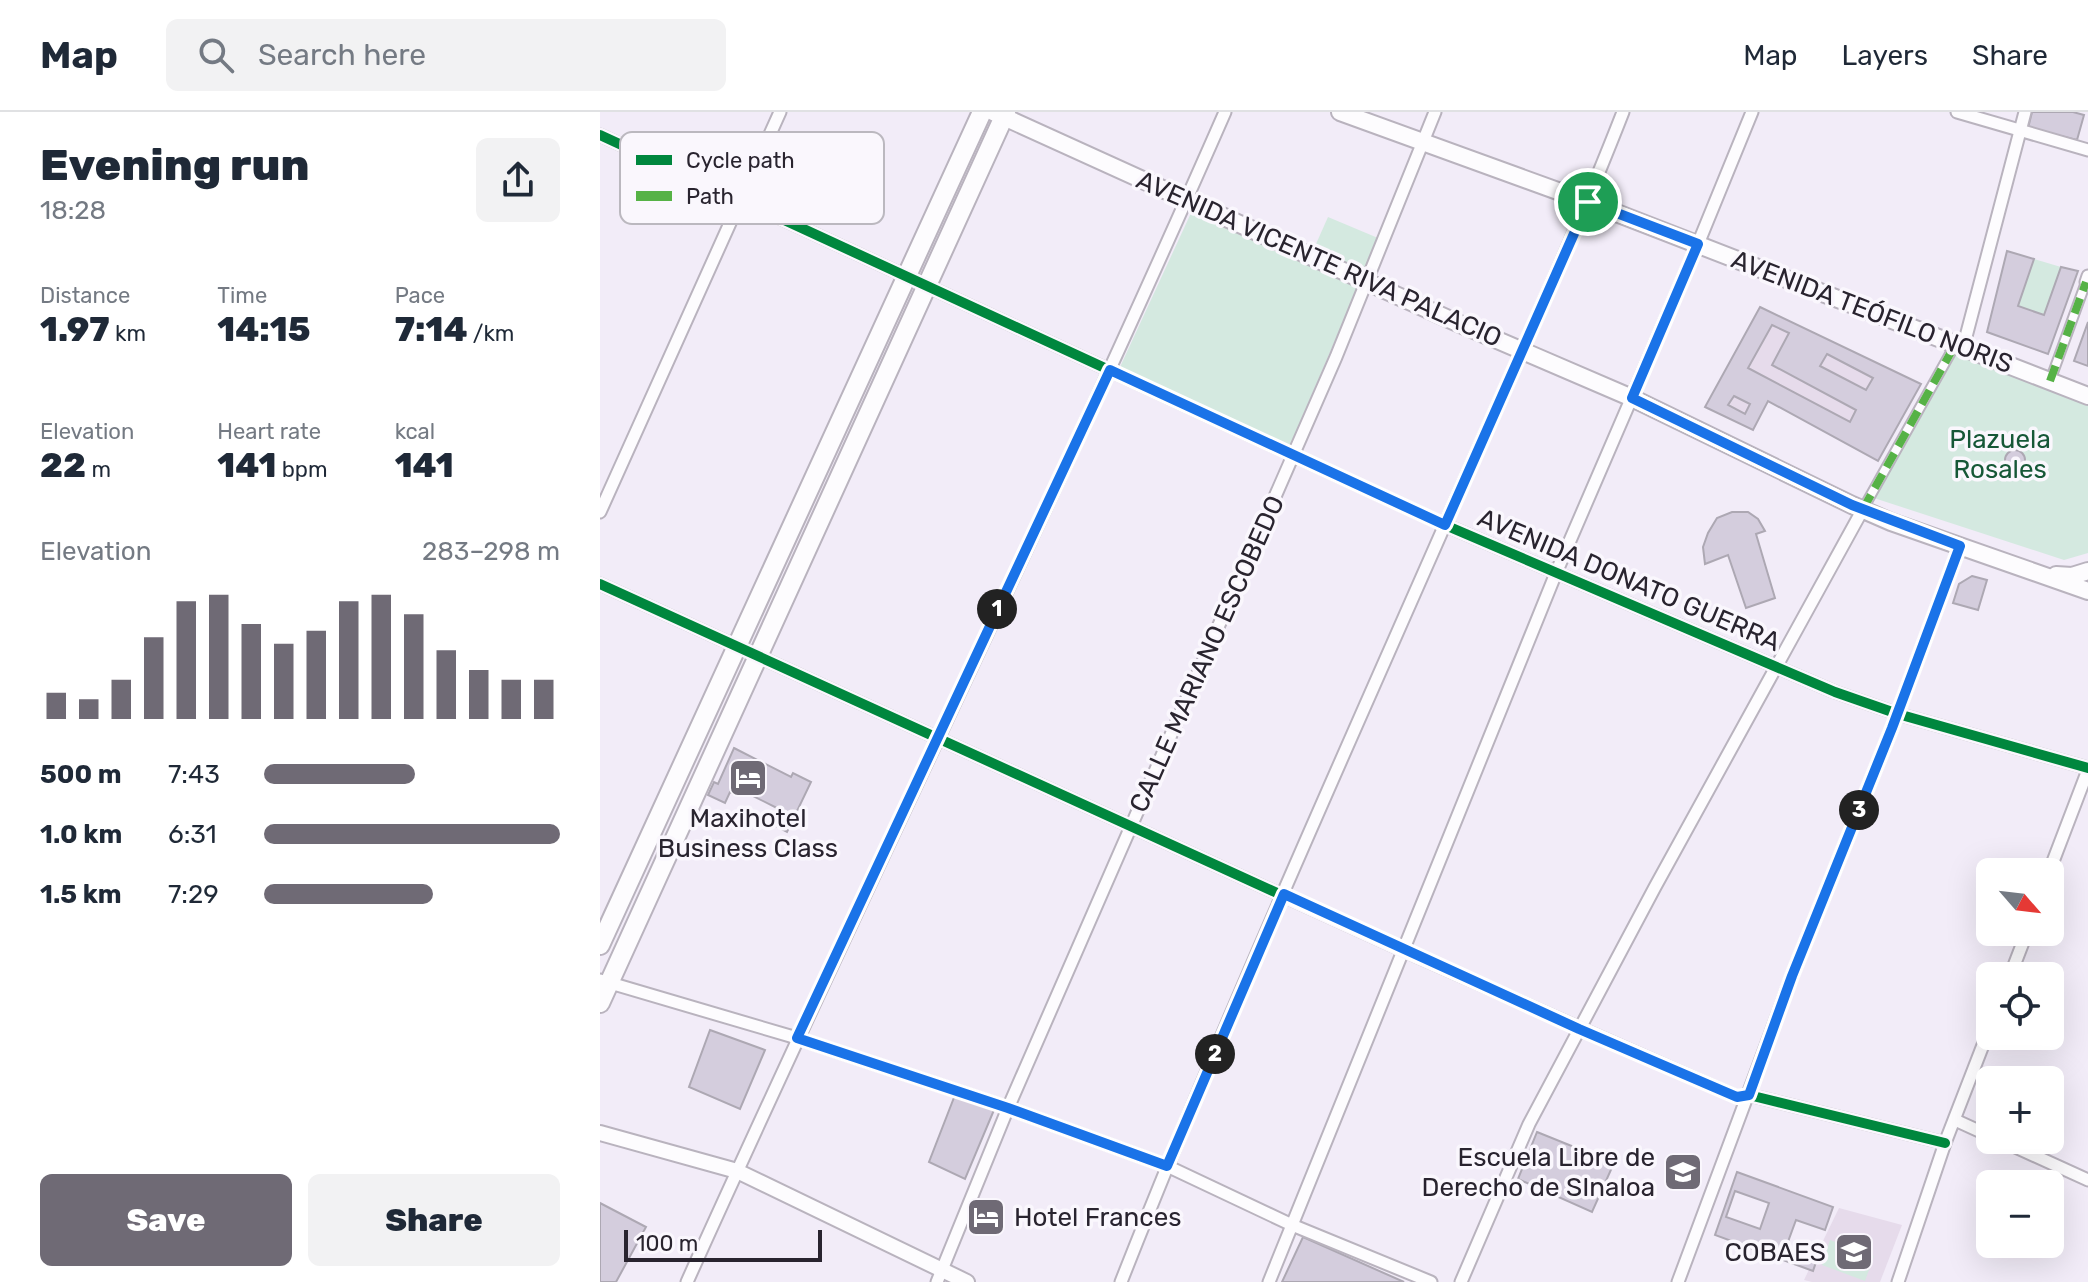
<!DOCTYPE html>
<meta charset="utf-8">
<style>
:root{--surface:#fff;--page:#f2f2f3;--text:#1f2937;--muted:#747a83;--line:#e0e1e3;--accent:#6f6a75}
body{margin:0;font-family:Rubik,sans-serif;background:var(--page);color:var(--text);height:100vh;display:flex;flex-direction:column;font-size:30px;white-space:nowrap}
*{box-sizing:border-box;margin:0}
p{font-size:26px;color:var(--muted)}
.icon{flex:none;width:44px;height:44px;fill:none;stroke:currentColor;stroke-width:2;stroke-linecap:round;stroke-linejoin:round}
.map{position:relative;flex:1;overflow:hidden}
.panel{display:flex;flex-direction:column;background:var(--surface);width:600px}
.panel>*{flex:none}
.needle{width:52px;rotate:118deg}
.tools{position:absolute;left:1376px;top:746px;display:grid;gap:16px}
.tools a{display:grid;place-items:center;width:88px;height:88px;border-radius:12px;background:var(--surface);box-shadow:0 8px 32px #0002;font-size:40px}
.scale{position:absolute;left:24px;bottom:20px;width:198px;box-sizing:border-box;padding-left:8px;border:4px solid #29242f;border-top:0;font-size:22px;line-height:28px;white-space:nowrap;color:#29242f;-webkit-text-stroke:6px #faf7fd;paint-order:stroke}
.pin{position:absolute;display:grid;place-items:center;width:68px;height:68px;color:#fff;margin:-34px;border:4px solid #fff;border-radius:50%;box-shadow:0 2px 8px #0007}
.km{position:absolute;width:40px;height:40px;margin:-20px;border-radius:50%;background:#222;color:#fff;font-size:22px;line-height:40px;text-align:center}
.round{display:grid;place-items:center;flex:none;width:84px;height:84px;border-radius:12px;background:var(--page)}
.headline{display:flex;align-items:center;justify-content:space-between;height:136px;padding:0 40px}
h1{font-size:44px;font-weight:800;line-height:60px}
.figures{display:grid;grid-template-columns:repeat(3,1fr);gap:12px;height:136px;padding:8px 40px}
.figures div{display:grid;align-content:center}
.figures b{font-size:34px;font-weight:800}
.figures small{font-size:22px;font-weight:400}
.figures p{font-size:22px}
.chart{height:224px;padding:16px 40px}
.chart p{display:flex;justify-content:space-between}
.chart svg{width:100%;height:144px;margin-top:8px;stroke:var(--accent);stroke-width:6}
.button{display:flex;gap:16px;margin-top:auto;padding:16px 40px}
.button a{flex:1;height:92px;border-radius:12px;background:var(--accent);color:#fff;font-size:32px;font-weight:800;line-height:92px;text-align:center}
.button a+a{background:var(--page);color:var(--text)}
ul{padding:0 40px;list-style:none;font-size:26px}
li{display:grid;grid-template-columns:128px 96px 1fr;align-items:center;height:60px}
li i{height:20px;border-radius:10px;background:var(--accent)}
header{display:flex;align-items:center;gap:48px;box-sizing:border-box;height:112px;padding:0 40px;background:var(--surface);border-bottom:2px solid var(--line)}
header strong{font-size:38px}
nav{display:flex;gap:44px;margin-inline-start:auto;font-size:28px}
.search{width:560px;height:72px;background:var(--page);display:flex;align-items:center;gap:20px;box-sizing:border-box;padding:0 28px;border-radius:12px;color:var(--muted);font-size:30px}
main{display:flex;flex:1;min-height:0}
.map>svg:first-child{display:block}
.education{fill:#e6dbeb}
.green{fill:#d4e9e0}
.building{fill:#d4cddd;stroke:#ada8b3;stroke-width:2;fill-rule:evenodd}
.lines{fill:none;stroke-linecap:round;stroke-linejoin:round}
.pedestrian-casing{stroke:#b9b3be;stroke-width:12}
.minor-casing{stroke:#b9b3be;stroke-width:15}
.tertiary-casing{stroke:#b9b3be;stroke-width:18}
.secondary-casing{stroke:#b9b3be;stroke-width:20}
.primary-casing{stroke:#b9b3be;stroke-width:22}
.pedestrian{stroke:#fdfcfe;stroke-width:8}
.minor{stroke:#fdfcfe;stroke-width:11}
.tertiary{stroke:#fdfcfe;stroke-width:14}
.secondary{stroke:#fdfcfe;stroke-width:16}
.primary{stroke:#fdfcfe;stroke-width:18}
.quiet{stroke:#56b246;stroke-width:8;stroke-dasharray:16 8;stroke-linecap:butt}
.cycleway-casing{stroke:#faf7fd;stroke-width:15}
.cycleway{stroke:#00873e;stroke-width:10}
.route-casing{stroke:#fff;stroke-width:16}
.route{stroke:#1a73e8;stroke-width:10}
.labels{text-anchor:middle;dominant-baseline:central;stroke-width:7;stroke-linejoin:round;paint-order:stroke}
.street-label{font-size:26px;fill:#29242f;stroke:#faf7fd}
.park-label{font-size:26px;fill:#165837;stroke:#faf7fd}
.poi-label{font-size:26px;fill:#29242f;stroke:#faf7fd;text-anchor:end}
.key{fill:#faf7fd;stroke:#bbb8bf;stroke-width:2}
.key-label{font-size:22px;fill:#29242f}
</style>
<header>
<strong>Map</strong>
<div class="search"><svg class="icon" aria-label="search" viewBox="0 0 24 24"><circle cx="10" cy="10" r="6"/><path d="M15 15l6 6"/></svg>Search here</div>
<nav><a>Map</a><a>Layers</a><a>Share</a></nav>
</header>
<main>
<section class="panel">
<div class="headline"><div><h1>Evening run</h1><p>18:28</p></div><a class="round"><svg class="icon" aria-label="share" viewBox="0 0 24 24"><path d="M12 15V3M7 8l5-5 5 5M5 13v7h14v-7"/></svg></a></div>
<div class="figures">
<div><p>Distance</p><b>1.97<small> km</small></b></div>
<div><p>Time</p><b>14:15</b></div>
<div><p>Pace</p><b>7:14<small> /km</small></b></div>
</div>
<div class="figures">
<div><p>Elevation</p><b>22<small> m</small></b></div>
<div><p>Heart rate</p><b>141<small> bpm</small></b></div>
<div><p>kcal</p><b>141</b></div>
</div>
<div class="chart"><p><span>Elevation</span>283–298 m</p>
<svg viewBox="0 0 160 44" preserveAspectRatio="none"><path d="M5 44V36M15 44V38M25 44V32M35 44V19M45 44V8M55 44V6M65 44V15M75 44V21M85 44V17M95 44V8M105 44V6M115 44V12M125 44V23M135 44V29M145 44V32M155 44V32"/></svg>
</div>
<ul>
<li><b>500 m</b>7:43<i style="width:51%"></i></li>
<li><b>1.0 km</b>6:31<i style="width:100%"></i></li>
<li><b>1.5 km</b>7:29<i style="width:57%"></i></li>
</ul>
<div class="button"><a>Save</a><a>Share</a></div>
</section>
<div class="map">
<svg width="1488" height="1170" viewBox="0 0 1488 1170">
<rect width="100%" height="100%" fill="#f2ecf8"/>
<g class="education">
<polygon points="1160,195 1321,272 1278,349 1169,289 1153,318 1105,295"/>
<polygon points="1239,1096 1302,1113 1280,1170 1212,1170 1204,1168"/>
</g>
<g class="green">
<polygon points="591,101 760,170 690,334 520,255"/>
<polygon points="728,105 778,126 766,157 712,141"/>
<polygon points="1434,147 1461,155 1444,203 1418,194"/>
<polygon points="1356,238 1488,289 1488,441 1464,448 1274,386"/>
<polygon points="1230,1128 1274,1144 1265,1169 1222,1153"/>
</g>
<g class="building">
<polygon points="1432,0 1473,0 1484,3 1477,28 1428,16"/>
<polygon points="1407,139 1434,147 1418,194 1444,203 1461,155 1478,159 1448,242 1387,220"/>
<path d="M1160 195 1321 272 1278 349 1168 289 1153 318 1105 295ZM1172 213 1189 221 1172 253 1256 298 1250 310 1148 256ZM1227 242 1273 266 1266 278 1220 254ZM1134 284 1150 292 1145 302 1128 293Z"/>
<polygon points="1488,210 1488,254 1474,249"/>
<circle cx="1415" cy="348" r="10"/>
<polygon points="1132,400 1148,400 1158,407 1165,419 1156,422 1175,486 1146,496 1128,443 1105,452 1103,435 1108,421 1117,406"/>
<polygon points="1372,464 1387,468 1378,498 1353,491 1359,472"/>
<polygon points="134,636 191,665 193,661 211,670 187,720 170,711 177,696 137,676 134,682 130,680 125,691 108,683 114,670 118,672"/>
<polygon points="110,918 165,938 140,997 89,975"/>
<polygon points="355,983 394,998 365,1067 329,1050"/>
<polygon points="937,1020 1014,1051 992,1100 918,1067"/>
<path d="M1137 1060 1233 1095 1225 1118 1196 1108 1185 1138 1216 1150 1213 1159 1115 1123ZM1135 1079 1169 1091 1160 1117 1126 1105Z"/>
<polygon points="0,1091 46,1115 16,1170 0,1170"/>
<polygon points="703,1125 804,1170 682,1170"/>
</g>
<g class="lines">
<g class="pedestrian-casing">
<g id="pedestrian">
<polyline points="1450,269 1486,170"/>
<polyline points="1263,397 1355,233"/>
</g>
</g>
<g class="minor-casing">
<g id="minor">
<polyline points="1357,0 1488,38"/>
<polyline points="0,23 845,413 1235,580 1298,602 1488,656"/>
<polyline points="1486,170 1488,164"/>
<polyline points="1363,236 1425,0"/>
<polyline points="0,400 180,0"/>
<polyline points="0,472 802,838 1137,985 1149,983 1345,1031"/>
<polyline points="1449,760 1488,658"/>
<polyline points="1410,864 1427,820"/>
<polyline points="0,868 197,926 408,996 567,1054 692,1113 831,1170"/>
<polyline points="1355,1008 1390,1024"/>
<polyline points="1400,1028 1488,1068"/>
<path d="M87 1170C263 778 453 393 625 0"/>
<polyline points="337,1170 408,996 736,245 835,0"/>
<path d="M521 1170C621 916 733 667 843 417 904 278 968 141 1023 0"/>
<polyline points="669,1170 956,461 1098,132 1152,0"/>
<polyline points="861,1170 929,1012 1055,775 1263,397"/>
<polyline points="1078,1170 1192,864 1292,616 1360,434"/>
<polyline points="1298,1170 1345,1031 1390,915"/>
</g>
</g>
<g class="tertiary-casing">
<polyline id="tertiary" points="0,1021 137,1059 367,1170"/>
</g>
<g class="secondary-casing">
<g id="secondary">
<polyline points="393,0 853,209 1032,286 1252,393 1291,410 1488,479"/>
<polyline points="740,0 988,90 1488,284"/>
<polyline points="1456,463 1472,464 1488,459"/>
</g>
</g>
<g class="primary-casing">
<g id="primary">
<polyline points="0,833 382,0"/>
<polyline points="0,891 406,0"/>
</g>
</g>
<use href="#pedestrian" class="pedestrian"/>
<use href="#minor" class="minor"/>
<use href="#tertiary" class="tertiary"/>
<use href="#secondary" class="secondary"/>
<use href="#primary" class="primary"/>
<g class="quiet">
<polyline points="1450,269 1486,170"/>
<polyline points="1263,397 1355,233"/>
</g>
<g class="cycleway-casing">
<g id="cycleway">
<polyline points="0,23 845,413 1235,580 1298,602 1488,656"/>
<polyline points="0,472 802,838 1137,985 1149,983 1345,1031"/>
</g>
</g>
<use href="#cycleway" class="cycleway"/>
</g>
<g class="lines">
<g class="route-casing">
<polygon id="route" points="988,90 1098,132 1032,286 1252,393 1360,434 1292,616 1192,864 1149,983 1137,985 979,917 684,782 567,1054 408,996 197,926 510,258 845,413"/>
</g>
<use href="#route" class="route"/>
</g>
<defs>
<g id="hotel-square" transform="scale(2)"><rect x="-9" y="-9" width="18" height="18" rx="4" fill="#6f6a75" stroke="#faf7fd"/><path d="M-6-4.5h1.5V1H6V5H4.5V3h-9V5H-6ZM-4 0a1.8 1.8 0 1 1 3.6 0ZM.5 0V-2.5h3Q6-2.5 6 0Z" fill="#fff"/></g>
<g id="university-square" transform="scale(2)"><rect x="-9" y="-9" width="18" height="18" rx="4" fill="#6f6a75" stroke="#faf7fd"/><path d="M0-5L7-2L0 1L-7-2ZM-4 1L0 2.5L4 1V4Q0 6-4 4Z" fill="#fff"/></g>
<g id="school-square" transform="scale(2)"><rect x="-9" y="-9" width="18" height="18" rx="4" fill="#6f6a75" stroke="#faf7fd"/><path d="M0-5L7-2L0 1L-7-2ZM-4 1L0 2.5L4 1V4Q0 6-4 4Z" fill="#fff"/></g>
</defs>
<g fill-rule="evenodd">
<use href="#hotel-square" x="148" y="666"/>
<use href="#university-square" x="1083" y="1060"/>
<use href="#hotel-square" x="386" y="1105"/>
<use href="#school-square" x="1254" y="1140"/>
</g>
<g class="labels">
<g class="street-label">
<text transform="translate(719 147) rotate(24)">AVENIDA VICENTE RIVA PALACIO</text>
<text transform="translate(1272 200) rotate(21)">AVENIDA TEÓFILO NORIS</text>
<text transform="translate(1029 468) rotate(23)">AVENIDA DONATO GUERRA</text>
<text transform="translate(607 542) rotate(-66)">CALLE MARIANO ESCOBEDO</text>
</g>
<g class="park-label">
<text x="1400" y="327">Plazuela<tspan x="1400" dy="30">Rosales</tspan></text>
</g>
<g class="poi-label">
<text x="148" y="706" text-anchor="middle">Maxihotel<tspan x="148" dy="30">Business Class</tspan></text>
<text x="1055" y="1045">Escuela Libre de<tspan x="1055" dy="30">Derecho de SInaloa</tspan></text>
<text x="414" y="1105" text-anchor="start">Hotel Frances</text>
<text x="1226" y="1140">COBAES</text>
</g>
</g>
<rect x="20" y="20" width="264" height="92" rx="12" class="key"/>
<rect x="36" y="43" width="36" height="10" fill="#00873e"/>
<rect x="36" y="79" width="36" height="10" fill="#56b246"/>
<g class="key-label">
<text x="86" y="56">Cycle path</text>
<text x="86" y="92">Path</text>
</g>
</svg>
<div class="tools">
<a><svg class="needle" viewBox="-14 -14 28 28"><path d="M0-13l5 13h-10z" fill="#e53935"/><path d="M0 13l5-13h-10z" fill="#747a83"/></svg></a>
<a><svg class="icon" aria-label="locate" viewBox="0 0 24 24"><circle cx="12" cy="12" r="6"/><path d="M12 2v4M12 18v4M2 12h4M18 12h4"/></svg></a>
<a>+</a>
<a>−</a>
</div>
<div class="scale">100 m</div>
<div class="pin" style="left:988px;top:90px;background:#1e9e55"><svg class="icon" aria-label="arrive" viewBox="0 0 24 24"><path d="M6 21V4h12l-3 4 3 4H6"/></svg></div>
<b class="km" style="left:397px;top:497px">1</b>
<b class="km" style="left:615px;top:942px">2</b>
<b class="km" style="left:1259px;top:698px">3</b>
</div>
</main>
